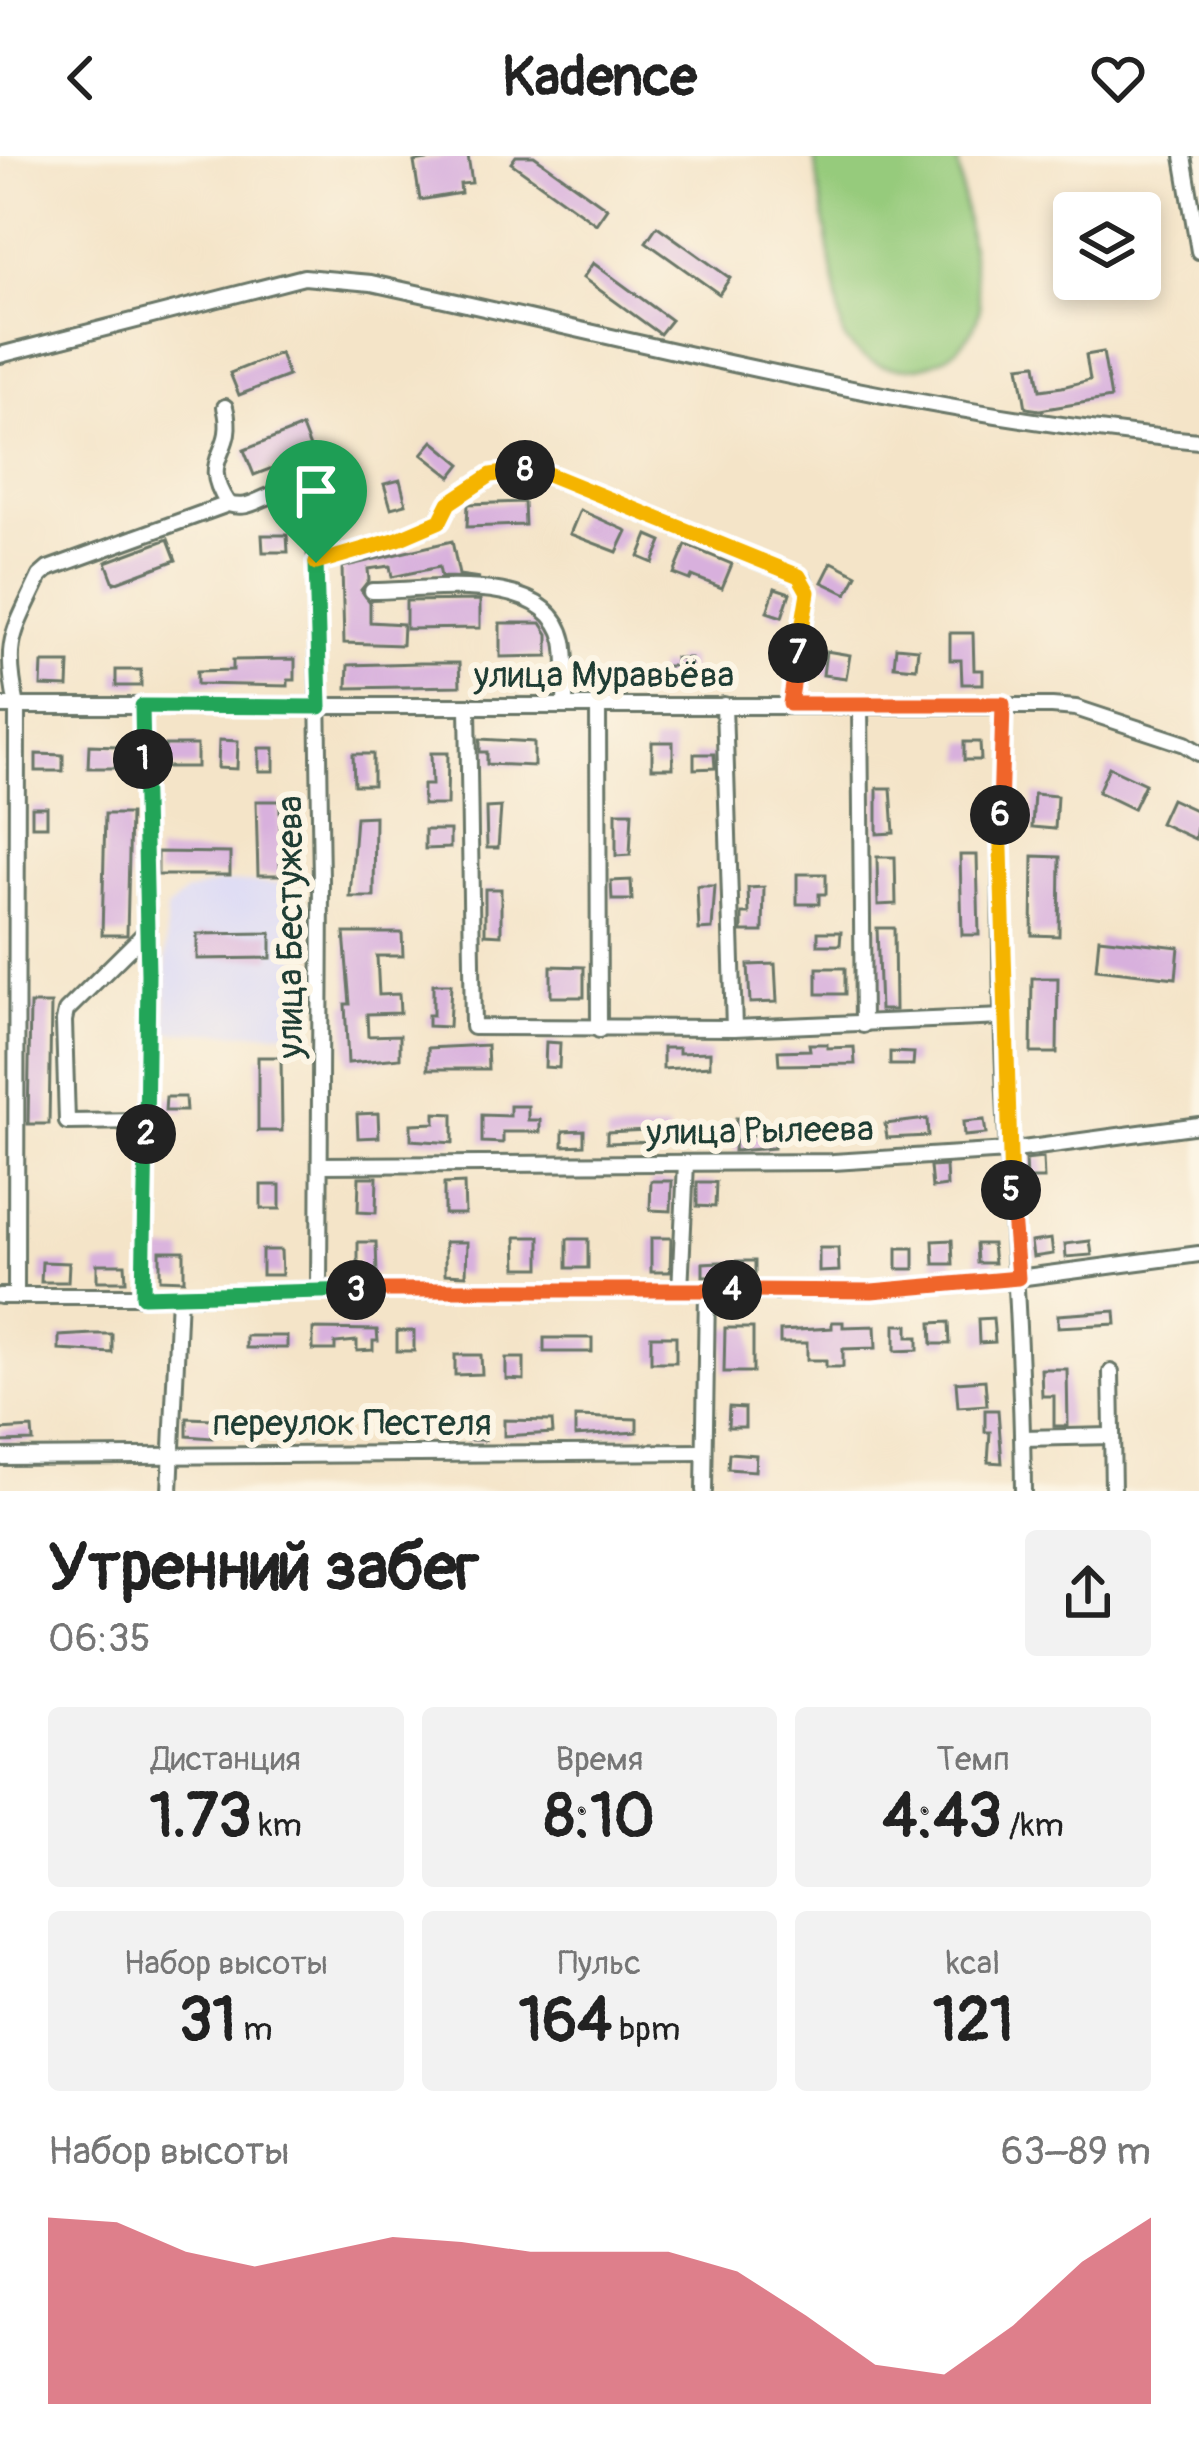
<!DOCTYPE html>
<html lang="ru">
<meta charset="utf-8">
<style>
:root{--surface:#fff;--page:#f2f2f2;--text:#222;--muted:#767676;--accent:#d1495b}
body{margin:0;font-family:Pangolin,sans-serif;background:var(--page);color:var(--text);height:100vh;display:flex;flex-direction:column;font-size:45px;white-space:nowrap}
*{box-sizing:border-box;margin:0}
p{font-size:39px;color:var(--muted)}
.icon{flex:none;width:66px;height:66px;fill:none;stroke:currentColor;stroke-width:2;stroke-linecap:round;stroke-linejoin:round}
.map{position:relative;height:1335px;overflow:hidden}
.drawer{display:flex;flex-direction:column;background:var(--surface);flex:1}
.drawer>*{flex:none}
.controls{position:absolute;left:1053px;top:36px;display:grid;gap:24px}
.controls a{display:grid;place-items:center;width:108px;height:108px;border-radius:12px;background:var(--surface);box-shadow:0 6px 18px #0003;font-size:60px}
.pin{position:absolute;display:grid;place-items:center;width:102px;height:102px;color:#fff;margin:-123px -51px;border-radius:50% 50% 50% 0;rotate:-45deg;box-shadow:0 0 12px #0007}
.pin .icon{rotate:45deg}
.km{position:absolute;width:60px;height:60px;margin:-30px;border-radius:50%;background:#222;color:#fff;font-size:33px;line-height:60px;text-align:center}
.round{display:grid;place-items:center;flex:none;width:126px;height:126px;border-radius:12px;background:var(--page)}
.overview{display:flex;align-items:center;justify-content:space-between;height:204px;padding:0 48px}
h1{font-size:66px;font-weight:700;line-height:90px}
.metrics{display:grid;grid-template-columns:repeat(3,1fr);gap:18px;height:204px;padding:12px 48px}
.metrics div{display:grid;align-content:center;border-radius:12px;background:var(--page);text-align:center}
.metrics b{font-size:60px;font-weight:700}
.metrics small{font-size:33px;font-weight:400}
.metrics p{font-size:33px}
.chart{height:336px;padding:24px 48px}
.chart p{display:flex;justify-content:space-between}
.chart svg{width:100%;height:216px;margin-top:12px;fill:var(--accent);opacity:.7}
header{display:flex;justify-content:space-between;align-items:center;height:156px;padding:0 48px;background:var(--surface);font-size:54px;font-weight:700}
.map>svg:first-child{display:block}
.built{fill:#d8d7f8}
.green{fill:#96cb7c;stroke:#5a8458;stroke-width:3}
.building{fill:#d8b0dd}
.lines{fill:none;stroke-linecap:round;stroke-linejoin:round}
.minor-casing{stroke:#6a7768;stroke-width:20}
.minor{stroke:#fff;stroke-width:14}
.split-1-casing{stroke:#fff;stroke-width:24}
.split-2-casing{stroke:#fff;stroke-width:24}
.split-3-casing{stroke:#fff;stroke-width:24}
.split-4-casing{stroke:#fff;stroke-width:24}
.split-5-casing{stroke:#fff;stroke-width:24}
.split-6-casing{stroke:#fff;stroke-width:24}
.split-7-casing{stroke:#fff;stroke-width:24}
.split-8-casing{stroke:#fff;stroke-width:24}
.split-9-casing{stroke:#fff;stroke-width:24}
.split-1{stroke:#22a559;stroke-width:15}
.split-2{stroke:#22a559;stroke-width:15}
.split-3{stroke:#22a559;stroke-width:15}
.split-4{stroke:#f0652b;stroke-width:15}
.split-5{stroke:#f0652b;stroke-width:15}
.split-6{stroke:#f5b400;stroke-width:15}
.split-7{stroke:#f0652b;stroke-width:15}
.split-8{stroke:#f5b400;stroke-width:15}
.split-9{stroke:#f5b400;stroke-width:15}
.labels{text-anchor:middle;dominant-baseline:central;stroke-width:12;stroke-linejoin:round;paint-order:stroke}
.street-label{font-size:36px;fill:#1f3d34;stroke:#fcf5e5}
</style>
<header><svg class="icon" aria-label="back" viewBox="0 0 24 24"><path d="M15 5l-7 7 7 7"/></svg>Kadence<svg class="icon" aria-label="heart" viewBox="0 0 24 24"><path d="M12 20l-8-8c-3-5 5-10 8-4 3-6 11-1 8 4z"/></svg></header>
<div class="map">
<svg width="1199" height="1335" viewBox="0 0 1199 1335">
<rect width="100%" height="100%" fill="#fcf5e5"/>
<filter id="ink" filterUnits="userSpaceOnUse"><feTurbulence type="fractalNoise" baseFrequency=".00833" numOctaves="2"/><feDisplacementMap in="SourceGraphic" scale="24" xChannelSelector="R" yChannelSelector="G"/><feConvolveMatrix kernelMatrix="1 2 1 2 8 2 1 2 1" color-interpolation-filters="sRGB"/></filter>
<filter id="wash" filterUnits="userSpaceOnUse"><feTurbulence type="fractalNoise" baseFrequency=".004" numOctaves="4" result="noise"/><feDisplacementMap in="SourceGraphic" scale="48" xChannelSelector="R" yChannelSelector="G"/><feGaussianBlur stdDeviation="2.7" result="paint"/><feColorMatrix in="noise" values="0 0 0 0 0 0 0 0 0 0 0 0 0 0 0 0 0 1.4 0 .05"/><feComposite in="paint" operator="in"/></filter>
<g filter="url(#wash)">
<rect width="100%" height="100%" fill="#f4e4c8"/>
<polygon class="built" points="221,726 297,728 298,877 166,876 166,754 185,737"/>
<path class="green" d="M814 0H957L980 152C968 216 878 235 843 180Z"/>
<g id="blocks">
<g class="building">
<polygon points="452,0 468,0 472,27 460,28 461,37 420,44 414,6"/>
<polygon points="516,0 534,0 607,52 596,68 511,7"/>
<polygon points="657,70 730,122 719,138 646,86"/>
<polygon points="593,107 671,164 660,178 583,122"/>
<polygon points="1103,196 1111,242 1040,254 1026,252 1019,210 1036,208 1040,234 1062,231 1090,224 1086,199"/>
<polygon points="280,197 288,220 239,239 230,217"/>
<polygon points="302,271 312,297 254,319 244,294"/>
<polygon points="433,285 461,308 451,321 422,298"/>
<polygon points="400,324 406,348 391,352 384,328"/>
<polygon points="524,346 525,369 467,371 468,348"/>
<polygon points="580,354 627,375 617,396 570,378"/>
<polygon points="262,379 287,379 288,396 263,396"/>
<polygon points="648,379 662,385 653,407 639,401"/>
<polygon points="168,383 176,404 114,427 106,406"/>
<polygon points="452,385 459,419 480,422 441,421 439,411 392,421 390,410 368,413 369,424 361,434 370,446 370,466 403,468 402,489 344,487 342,411"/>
<polygon points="686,389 732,408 722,432 692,420 690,424 674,418"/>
<polygon points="832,406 857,419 847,438 822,426"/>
<polygon points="775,432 790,437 782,461 767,456"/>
<polygon points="480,444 480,472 406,473 406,445"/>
<polygon points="500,467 541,467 548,478 548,500 500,501"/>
<polygon points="950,477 973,477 974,514 983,514 983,528 962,528 961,504 950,504"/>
<polygon points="896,491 918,493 916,512 894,510"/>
<polygon points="826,495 850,499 846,522 823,519"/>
<polygon points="675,502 690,502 690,520 684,520 684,528 657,528 658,510 675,510"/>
<polygon points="295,503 295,524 288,524 288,530 197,528 197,515 233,514 233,504"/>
<polygon points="42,507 69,507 68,531 41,530"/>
<polygon points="420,507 459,507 460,530 347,532 348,509"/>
<rect x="116" y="514" width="25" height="16"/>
<polygon points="480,583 534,586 534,610 487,608 487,596 480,596"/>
<polygon points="219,584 238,585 237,613 218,612"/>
<rect x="652" y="586" width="21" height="26"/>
<polygon points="964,586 980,586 981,604 964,604"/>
<polygon points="89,589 117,590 117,612 88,612"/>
<rect x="165" y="589" width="32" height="22"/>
<rect x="259" y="592" width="15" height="23"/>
<polygon points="431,597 448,597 447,649 423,649 423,629 432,629"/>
<polygon points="36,598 63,599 63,615 36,615"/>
<polygon points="353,598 373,598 373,629 354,629"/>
<polygon points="694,598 714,598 715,612 694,613"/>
<polygon points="1109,611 1145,628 1133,653 1098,636"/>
<polygon points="877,632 891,632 894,677 877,678"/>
<polygon points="1034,638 1057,640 1055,673 1032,671"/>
<polygon points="1171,643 1199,656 1195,683 1160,667"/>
<polygon points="256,645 280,645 280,719 258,719"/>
<rect x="32" y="651" width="15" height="19"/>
<polygon points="501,651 498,692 487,692 486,652"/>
<polygon points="616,656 632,656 630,699 616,700"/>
<polygon points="105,658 130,658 127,779 102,779"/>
<polygon points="375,660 374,741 350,741 356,661"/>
<polygon points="425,674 450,674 450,692 425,693"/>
<polygon points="157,696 230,697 230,719 157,719"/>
<polygon points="960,699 977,699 979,779 962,779"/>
<polygon points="1033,700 1060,701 1059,780 1032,779"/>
<polygon points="877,701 895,701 896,748 878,749"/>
<polygon points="797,718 826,718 826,738 819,738 819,748 797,748"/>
<polygon points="631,724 632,744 612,744 611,725"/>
<polygon points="697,730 715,730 712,773 699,774"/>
<polygon points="764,731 763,776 742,776 742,758 749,758 748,732"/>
<polygon points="485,733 501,733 501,779 485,778"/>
<polygon points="877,772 894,772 895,854 880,854"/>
<polygon points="818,776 841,776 840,789 818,789"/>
<polygon points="271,777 271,802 197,803 197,778"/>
<polygon points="344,777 402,777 403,800 377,800 379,839 399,838 400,857 367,858 368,880 400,879 400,902 348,907 345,848 350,848"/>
<polygon points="1099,782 1179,791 1176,822 1096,813"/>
<polygon points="775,808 777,846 750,847 748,809"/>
<polygon points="551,810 584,811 584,841 551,841"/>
<rect x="817" y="812" width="28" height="26"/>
<polygon points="1032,822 1058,822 1057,897 1031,897"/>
<polygon points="433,828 451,828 449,871 428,870 428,859 433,859"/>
<polygon points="30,848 51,848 49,968 28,968"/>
<polygon points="546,886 560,887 559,912 545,911"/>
<polygon points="809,888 827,888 827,892 854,891 855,908 779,909 778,895 810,894"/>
<polygon points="487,889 488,913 428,913 428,892"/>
<polygon points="663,892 679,892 679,897 710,896 710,910 663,913"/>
<polygon points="890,896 914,897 913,909 890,909"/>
<polygon points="258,901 281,901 282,975 258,975"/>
<polygon points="166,941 185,941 186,955 165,955"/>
<polygon points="510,950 528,950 528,964 540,964 540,976 503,976 503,987 482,986 482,959 510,960"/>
<polygon points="378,957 379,981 358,982 357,958"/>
<polygon points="435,957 453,958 453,987 411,984 411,968 435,967"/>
<polygon points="736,962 751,963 751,979 774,978 774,992 734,995"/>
<polygon points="927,963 928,980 887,982 885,968"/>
<polygon points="984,964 986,978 964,980 963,966"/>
<polygon points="668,973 668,985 607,987 607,976"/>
<polygon points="584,974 584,989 563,990 563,975"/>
<polygon points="684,976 705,976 705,990 685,990"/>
<polygon points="1043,1002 1044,1023 1026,1023 1025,1004"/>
<polygon points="946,1010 947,1030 932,1032 930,1011"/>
<polygon points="359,1021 377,1021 376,1057 358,1056"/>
<polygon points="651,1025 672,1025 671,1055 650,1054"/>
<polygon points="697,1026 716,1026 715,1051 697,1050"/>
<polygon points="464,1027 465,1058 444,1058 444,1028"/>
<rect x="261" y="1029" width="19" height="24"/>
<polygon points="516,1081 540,1081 540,1112 517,1112"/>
<polygon points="651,1082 671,1082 670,1116 651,1116"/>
<rect x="567" y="1083" width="21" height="29"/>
<polygon points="1051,1083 1053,1098 1033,1101 1031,1086"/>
<polygon points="952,1084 953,1108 934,1108 933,1085"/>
<polygon points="1090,1085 1092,1099 1066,1101 1065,1088"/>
<polygon points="358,1086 376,1086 377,1118 358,1119"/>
<polygon points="445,1086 467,1086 466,1119 445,1118"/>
<polygon points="976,1088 992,1088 994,1107 977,1107"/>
<polygon points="819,1092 838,1092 839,1115 819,1116"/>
<rect x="897" y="1092" width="17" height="21"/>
<polygon points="262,1094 281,1094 282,1119 262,1119"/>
<polygon points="160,1095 184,1095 184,1124 160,1123"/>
<polygon points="737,1105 755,1105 755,1118 703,1120 703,1107"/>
<polygon points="42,1106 69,1107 68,1126 41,1126"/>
<polygon points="97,1108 125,1108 126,1125 97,1125"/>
<polygon points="1115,1155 1116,1168 1058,1171 1058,1159"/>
<polygon points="993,1162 995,1186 979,1187 978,1163"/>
<polygon points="832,1166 843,1166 843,1171 875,1170 876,1192 843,1193 843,1211 826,1211 826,1204 807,1204 807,1187 780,1187 780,1175 832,1172"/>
<polygon points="949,1166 950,1188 932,1188 931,1167"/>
<polygon points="895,1169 908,1169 908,1181 918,1181 918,1194 895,1195"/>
<polygon points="725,1172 753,1172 753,1216 724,1216"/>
<polygon points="313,1173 377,1174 378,1185 373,1185 373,1194 357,1195 357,1185 335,1187 335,1194 313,1194"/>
<rect x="397" y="1175" width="17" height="20"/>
<polygon points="93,1178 112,1178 112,1197 59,1194 59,1180"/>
<rect x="246" y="1180" width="41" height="12"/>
<rect x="651" y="1180" width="25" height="26"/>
<rect x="544" y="1182" width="48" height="14"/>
<polygon points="455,1199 481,1199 482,1218 455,1219"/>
<polygon points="506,1202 524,1202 524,1224 506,1223"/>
<polygon points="1041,1213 1067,1213 1068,1270 1054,1270 1054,1240 1042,1240"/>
<polygon points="985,1224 987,1249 958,1251 956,1226"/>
<polygon points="729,1251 745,1252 745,1271 728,1271"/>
<polygon points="985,1254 998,1254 1002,1307 988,1306 990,1276 985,1276"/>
<polygon points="575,1261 637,1263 637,1276 575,1280"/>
<polygon points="187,1262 213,1263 212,1282 187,1280"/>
<rect x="279" y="1264" width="17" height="18"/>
<polygon points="504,1264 552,1265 553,1277 504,1280"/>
<polygon points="467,1266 484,1266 485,1284 467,1284"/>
<polygon points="32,1272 33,1285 0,1286 0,1274"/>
<polygon points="729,1297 756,1299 755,1315 728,1313"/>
</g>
</g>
</g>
<g filter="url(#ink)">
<use href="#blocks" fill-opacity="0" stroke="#6a7768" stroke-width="3"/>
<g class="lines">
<g class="minor-casing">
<g id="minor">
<polyline points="1183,0 1199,95"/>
<path d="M0 199 304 121 371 127C645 186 919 260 1199 285"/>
<path d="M225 251C238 300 196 299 228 348"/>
<polyline points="316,407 398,383 440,365 449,347 491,319 538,314 803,423 808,436 790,548"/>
<path d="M372 435C427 435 547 413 564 485 568 505 565 529 565 550"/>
<polyline points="860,547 863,869"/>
<path d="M1003 548C999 697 999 847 1008 997 1015 1110 1022 1222 1023 1335"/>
<polyline points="724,549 734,872"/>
<polyline points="0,550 1052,550 1076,552 1185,588 1199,597"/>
<polyline points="142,550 148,817 143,1140"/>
<polyline points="468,550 473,871 734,872 1004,861"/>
<polyline points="598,550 599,874"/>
<polyline points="146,965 67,966 64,865 66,855 147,775"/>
<polyline points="320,1009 833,1006 1008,995 1199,969"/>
<polyline points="680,1135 686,1007"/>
<polyline points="0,1140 179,1140 319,1134 873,1135 1018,1122 1199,1098"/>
<path d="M16 1140 17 550C3 485 13 478 40 420L48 413 228 348C248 354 256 344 275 338 319 324 315 380 316 407L321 724 319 1134"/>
<polyline points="1111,1216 1113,1335"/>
<polyline points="1023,1282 1111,1280"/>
<polyline points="0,1301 704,1296"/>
<polyline points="170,1335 179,1140"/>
<polyline points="704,1335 707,1134"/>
</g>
</g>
<use href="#minor" class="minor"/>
</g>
</g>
<g class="lines" filter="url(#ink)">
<g class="split-1-casing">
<polyline id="split-1" points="143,603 142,550 320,551 316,407"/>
</g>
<g class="split-2-casing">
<polyline id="split-2" points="143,603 148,818 146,978"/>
</g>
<g class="split-3-casing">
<polyline id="split-3" points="146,978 143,1140 356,1134"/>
</g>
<g class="split-4-casing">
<polyline id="split-4" points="356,1134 732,1134"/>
</g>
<g class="split-5-casing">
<polyline id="split-5" points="732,1134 872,1135 1018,1122 1011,1034"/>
</g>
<g class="split-6-casing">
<polyline id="split-6" points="1000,659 1011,1034"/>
</g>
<g class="split-7-casing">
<polyline id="split-7" points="798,497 790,548 1003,548 1000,659"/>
</g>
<g class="split-8-casing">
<polyline id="split-8" points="525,314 538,314 799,420 808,436 798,497"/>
</g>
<g class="split-9-casing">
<polyline id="split-9" points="316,407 398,383 440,365 449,347 491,319 525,314"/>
</g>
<use href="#split-1" class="split-1"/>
<use href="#split-2" class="split-2"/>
<use href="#split-3" class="split-3"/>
<use href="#split-4" class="split-4"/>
<use href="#split-5" class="split-5"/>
<use href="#split-6" class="split-6"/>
<use href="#split-7" class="split-7"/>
<use href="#split-8" class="split-8"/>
<use href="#split-9" class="split-9"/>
</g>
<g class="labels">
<g class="street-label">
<text x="604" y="519">улица Муравьёва</text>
<text transform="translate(290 771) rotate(-90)">улица Бестужева</text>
<text transform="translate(760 975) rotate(-1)">улица Рылеева</text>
<text x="352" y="1267">переулок Пестеля</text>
</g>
</g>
</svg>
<div class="controls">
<a><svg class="icon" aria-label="layers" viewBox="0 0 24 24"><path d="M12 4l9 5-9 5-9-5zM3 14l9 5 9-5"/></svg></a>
</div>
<div class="pin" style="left:316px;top:407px;background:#1e9e55"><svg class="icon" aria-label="arrive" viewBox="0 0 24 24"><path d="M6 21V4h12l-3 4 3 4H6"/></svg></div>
<b class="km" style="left:143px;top:603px">1</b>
<b class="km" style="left:146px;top:978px">2</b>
<b class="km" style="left:356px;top:1134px">3</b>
<b class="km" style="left:732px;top:1134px">4</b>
<b class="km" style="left:1011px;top:1034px">5</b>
<b class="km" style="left:1000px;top:659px">6</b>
<b class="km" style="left:798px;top:497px">7</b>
<b class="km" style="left:525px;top:314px">8</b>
</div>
<section class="drawer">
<div class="overview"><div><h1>Утренний забег</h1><p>06:35</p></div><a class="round"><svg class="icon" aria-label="share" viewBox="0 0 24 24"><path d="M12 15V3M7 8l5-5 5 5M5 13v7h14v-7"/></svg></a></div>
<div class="metrics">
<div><p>Дистанция</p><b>1.73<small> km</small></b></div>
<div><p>Время</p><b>8:10</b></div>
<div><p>Темп</p><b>4:43<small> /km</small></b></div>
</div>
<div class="metrics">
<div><p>Набор высоты</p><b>31<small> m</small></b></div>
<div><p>Пульс</p><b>164<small> bpm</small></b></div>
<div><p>kcal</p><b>121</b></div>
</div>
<div class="chart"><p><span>Набор высоты</span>63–89 m</p>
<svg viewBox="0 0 160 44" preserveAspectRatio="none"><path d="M0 44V6L10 7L20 13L30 16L40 13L50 10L60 11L70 13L80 13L90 13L100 17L110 26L120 36L130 38L140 28L150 15L160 6V44z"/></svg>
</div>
</section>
